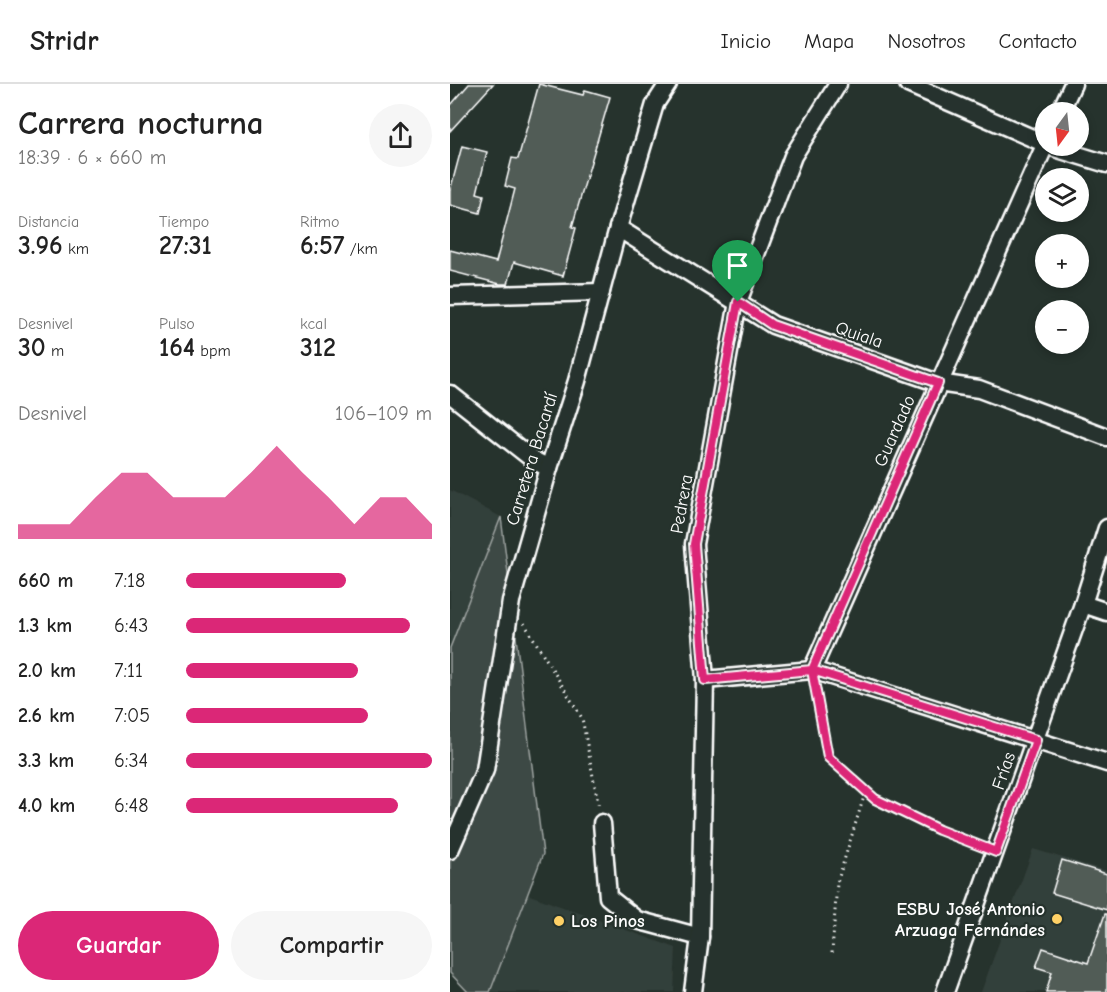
<!DOCTYPE html>
<html lang="es">
<meta charset="utf-8">
<style>
:root{--surface:#fff;--page:#f6f6f6;--text:#222;--muted:#767676;--line:#e0e0e0;--accent:#db2777}
body{margin:0;font-family:"Comic Neue",sans-serif;background:var(--page);color:var(--text);height:100vh;display:flex;flex-direction:column;font-size:22px;white-space:nowrap}
*{box-sizing:border-box;margin:0}
p{font-size:20px;color:var(--muted)}
.icon{flex:none;width:33px;height:33px;fill:none;stroke:currentColor;stroke-width:2;stroke-linecap:round;stroke-linejoin:round}
.map{position:relative;flex:1;overflow:hidden}
.sheet{display:flex;flex-direction:column;background:var(--surface);width:450px}
.sheet>*{flex:none}
.needle{width:39px;rotate:195deg}
.tools{position:absolute;left:585px;top:18px;display:grid;gap:12px}
.tools a{display:grid;place-items:center;width:54px;height:54px;border-radius:50%;background:var(--surface);box-shadow:0 3px 9px #0003;font-size:30px}
.pin{position:absolute;display:grid;place-items:center;width:51px;height:51px;color:#fff;margin:-62px -26px;border-radius:50% 50% 50% 0;rotate:-45deg;box-shadow:0 0 6px #0007}
.pin .icon{rotate:45deg}
.round{display:grid;place-items:center;flex:none;width:63px;height:63px;border-radius:32px;background:var(--page)}
.summary{display:flex;align-items:center;justify-content:space-between;height:102px;padding:0 18px}
h1{font-size:33px;font-weight:800;line-height:45px}
.figures{display:grid;grid-template-columns:repeat(3,1fr);gap:9px;height:102px;padding:6px 18px}
.figures div{display:grid;align-content:center}
.figures b{font-size:26px;font-weight:800}
.figures small{font-size:16px;font-weight:400}
.figures p{font-size:16px}
.chart{height:168px;padding:12px 18px}
.chart p{display:flex;justify-content:space-between}
.chart svg{width:100%;height:108px;margin-top:6px;fill:var(--accent);opacity:.7}
.action{display:flex;gap:12px;margin-top:auto;padding:12px 18px}
.action a{flex:1;height:69px;border-radius:36px;background:var(--accent);color:#fff;font-size:24px;font-weight:800;line-height:69px;text-align:center}
.action a+a{background:var(--page);color:var(--text)}
ul{padding:0 18px;list-style:none;font-size:20px}
li{display:grid;grid-template-columns:96px 72px 1fr;align-items:center;height:45px}
li i{height:15px;border-radius:8px;background:var(--accent)}
header{display:flex;align-items:center;gap:36px;box-sizing:border-box;height:84px;padding:0 30px;background:var(--surface);border-bottom:2px solid var(--line)}
header strong{font-size:28px}
nav{display:flex;gap:33px;margin-inline-start:auto;font-size:21px}
main{display:flex;flex:1;min-height:0}
.map>svg:first-child{display:block}
.built{fill:#333f3a}
.green{fill:#3e4944;stroke:#9ea4a2;stroke-width:1.5}
.building{fill:#515c57;stroke:#fff;stroke-width:1.5}
.lines{fill:none;stroke-linecap:round;stroke-linejoin:round}
.minor-casing{stroke:#fff;stroke-width:21}
.path{stroke:#fff;stroke-width:3;stroke-dasharray:1.5 4.5;stroke-linecap:butt}
.minor{stroke:#26332d;stroke-width:16}
.route-casing{stroke:#fff;stroke-width:12}
.route{stroke:#db2777;stroke-width:8}
.poi-dot{fill:#ffd166;stroke:#26332d;stroke-width:2}
.labels{text-anchor:middle;dominant-baseline:central;stroke-width:4.5;stroke-linejoin:round;paint-order:stroke}
.street-label{font-size:18px;fill:#fff;stroke:#26332d}
.poi-label{font-size:18px;font-weight:bold;fill:#fff;stroke:#26332d;text-anchor:end}
</style>
<header>
<strong>Stridr</strong>
<nav><a>Inicio</a><a>Mapa</a><a>Nosotros</a><a>Contacto</a></nav>
</header>
<main>
<section class="sheet">
<div class="summary"><div><h1>Carrera nocturna</h1><p>18:39 · 6 × 660 m</p></div><a class="round"><svg class="icon" aria-label="share" viewBox="0 0 24 24"><path d="M12 15V3M7 8l5-5 5 5M5 13v7h14v-7"/></svg></a></div>
<div class="figures">
<div><p>Distancia</p><b>3.96<small> km</small></b></div>
<div><p>Tiempo</p><b>27:31</b></div>
<div><p>Ritmo</p><b>6:57<small> /km</small></b></div>
</div>
<div class="figures">
<div><p>Desnivel</p><b>30<small> m</small></b></div>
<div><p>Pulso</p><b>164<small> bpm</small></b></div>
<div><p>kcal</p><b>312</b></div>
</div>
<div class="chart"><p><span>Desnivel</span>106–109 m</p>
<svg viewBox="0 0 160 44" preserveAspectRatio="none"><path d="M0 44V38L10 38L20 38L30 27L40 17L50 17L60 27L70 27L80 27L90 17L100 6L110 17L120 27L130 38L140 27L150 27L160 38V44z"/></svg>
</div>
<ul>
<li><b>660 m</b>7:18<i style="width:65%"></i></li>
<li><b>1.3 km</b>6:43<i style="width:91%"></i></li>
<li><b>2.0 km</b>7:11<i style="width:70%"></i></li>
<li><b>2.6 km</b>7:05<i style="width:74%"></i></li>
<li><b>3.3 km</b>6:34<i style="width:100%"></i></li>
<li><b>4.0 km</b>6:48<i style="width:86%"></i></li>
</ul>
<div class="action"><a>Guardar</a><a>Compartir</a></div>
</section>
<div class="map">
<svg width="657" height="908" viewBox="0 0 657 908">
<rect width="100%" height="100%" fill="#26332d"/>
<filter id="ink" filterUnits="userSpaceOnUse"><feTurbulence type="fractalNoise" baseFrequency=".0167" numOctaves="2"/><feDisplacementMap in="SourceGraphic" scale="12" xChannelSelector="R" yChannelSelector="G"/><feConvolveMatrix kernelMatrix="1 2 1 2 8 2 1 2 1" color-interpolation-filters="sRGB"/></filter>
<g filter="url(#ink)">
<g class="built">
<polygon points="0,406 51,433 0,564"/>
<polygon points="583,765 657,787 657,908 531,908"/>
<polygon points="77,810 226,864 224,908 40,908"/>
</g>
<polygon class="green" points="51,433 93,770 40,908 18,908 0,889 0,564"/>
<g class="building">
<polygon points="19,0 43,0 0,47 0,22"/>
<polygon points="89,0 133,11 135,6 160,13 122,143 126,144 113,192 64,178 58,200 50,200 0,187 0,166 46,178 65,105 55,102 62,74 68,75"/>
<polygon points="12,62 37,68 27,109 34,111 30,129 0,121 0,107"/>
<polygon points="612,776 657,790 657,826 602,809"/>
<polygon points="655,830 657,830 657,908 596,908 602,888 586,883 593,864 638,879"/>
</g>
<g class="lines">
<g class="minor-casing">
<g id="minor">
<polyline points="458,0 596,60"/>
<polyline points="610,28 623,0"/>
<polyline points="598,62 657,80"/>
<polyline points="168,144 323,241 488,299 529,305 657,353"/>
<polyline points="0,212 151,208"/>
<polyline points="0,310 85,377 99,384"/>
<polyline points="633,520 657,528"/>
<polyline points="362,586 596,59"/>
<polyline points="255,596 362,586 657,679"/>
<polyline points="152,739 158,813 187,836 250,853"/>
<polyline points="0,766 35,686 61,517 99,384 127,297 168,144 205,20 218,0"/>
<polyline points="243,908 250,853 255,596 244,460 288,218 343,72 388,0"/>
<polyline points="495,908 633,520 657,444"/>
</g>
</g>
<g class="path">
<polyline points="74,539 132,634 149,724"/>
<polyline points="366,604 378,673 425,715 489,746 531,762"/>
<polyline points="382,869 387,799 416,706"/>
</g>
<use href="#minor" class="minor"/>
</g>
</g>
<g class="lines" filter="url(#ink)">
<g class="route-casing">
<polyline id="route" points="288,218 244,460 255,596 362,586 378,673 425,715 489,746 546,768 586,656 362,586 488,299 322,241 288,218"/>
</g>
<use href="#route" class="route"/>
</g>
<g class="poi-dot">
<circle cx="607" cy="835" r="6"/>
<circle cx="109" cy="837" r="6"/>
</g>
<g class="labels">
<g class="street-label">
<text transform="translate(409 251) rotate(19)">Quiala</text>
<text transform="translate(445 347) rotate(-66)">Guardado</text>
<text transform="translate(82 375) rotate(-73)">Carretera Bacardí</text>
<text transform="translate(232 420) rotate(-80)">Pedrera</text>
<text transform="translate(554 687) rotate(-71)">Frías</text>
</g>
<g class="poi-label">
<text x="595" y="825">ESBU José Antonio<tspan x="595" dy="21">Arzuaga Fernándes</tspan></text>
<text x="121" y="837" text-anchor="start">Los Pinos</text>
</g>
</g>
</svg>
<div class="tools">
<a><svg class="needle" viewBox="-14 -14 28 28"><path d="M0-13l5 13h-10z" fill="#e53935"/><path d="M0 13l5-13h-10z" fill="#767676"/></svg></a>
<a><svg class="icon" aria-label="layers" viewBox="0 0 24 24"><path d="M12 4l9 5-9 5-9-5zM3 14l9 5 9-5"/></svg></a>
<a>+</a>
<a>−</a>
</div>
<div class="pin" style="left:288px;top:218px;background:#1e9e55"><svg class="icon" aria-label="arrive" viewBox="0 0 24 24"><path d="M6 21V4h12l-3 4 3 4H6"/></svg></div>
</div>
</main>
